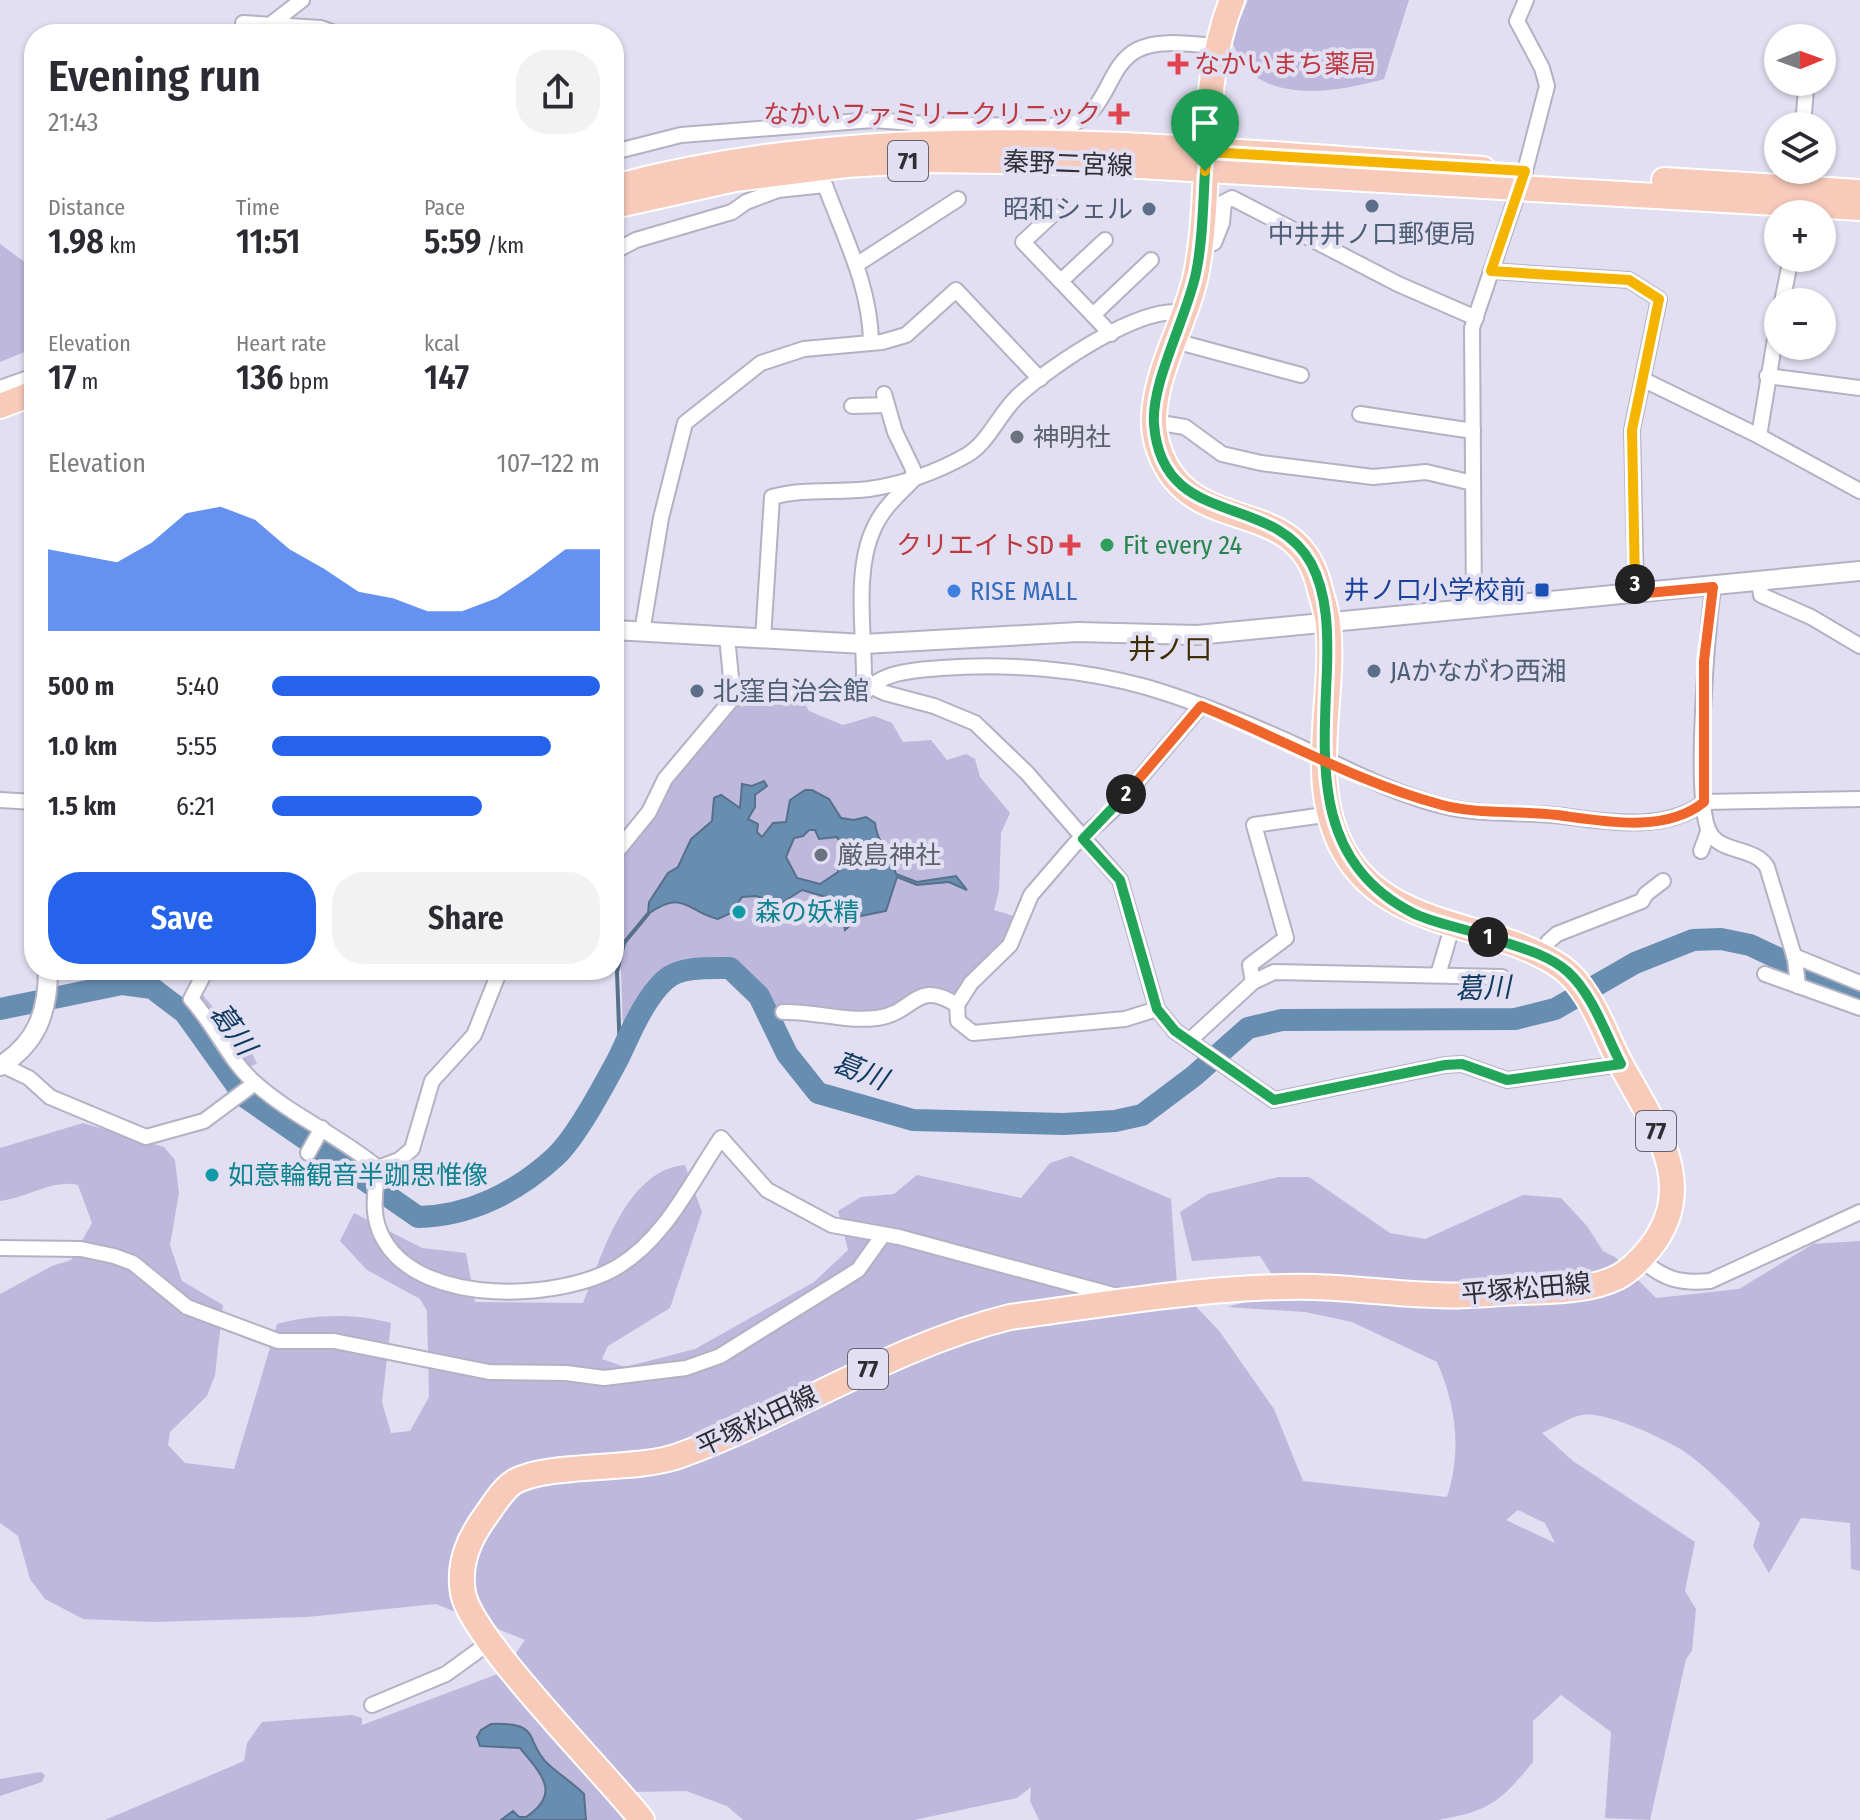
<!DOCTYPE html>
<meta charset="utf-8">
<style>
:root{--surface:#fff;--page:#f2f2f3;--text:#2b2b33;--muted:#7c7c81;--accent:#2563eb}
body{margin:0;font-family:"Fira Sans Condensed","Noto Sans JP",sans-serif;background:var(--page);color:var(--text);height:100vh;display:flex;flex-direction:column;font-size:30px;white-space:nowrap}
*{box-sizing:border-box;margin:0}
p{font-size:26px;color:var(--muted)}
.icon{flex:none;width:44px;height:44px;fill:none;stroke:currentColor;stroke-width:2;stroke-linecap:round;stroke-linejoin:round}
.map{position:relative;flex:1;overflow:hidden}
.side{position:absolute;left:24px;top:24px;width:600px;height:956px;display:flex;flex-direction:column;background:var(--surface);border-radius:32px;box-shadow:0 2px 6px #0004}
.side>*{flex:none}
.needle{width:52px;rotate:89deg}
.fabs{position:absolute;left:1764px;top:24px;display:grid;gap:16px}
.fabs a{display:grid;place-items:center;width:72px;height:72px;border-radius:50%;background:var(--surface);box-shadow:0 2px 6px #0004;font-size:40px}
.pin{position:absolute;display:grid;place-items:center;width:68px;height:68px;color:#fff;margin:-82px -34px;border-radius:50% 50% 50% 0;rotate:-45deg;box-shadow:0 0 8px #0007}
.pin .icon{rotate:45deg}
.km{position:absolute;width:40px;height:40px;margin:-20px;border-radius:50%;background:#222;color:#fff;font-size:22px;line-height:40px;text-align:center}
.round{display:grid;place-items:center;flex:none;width:84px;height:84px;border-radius:32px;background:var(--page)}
.head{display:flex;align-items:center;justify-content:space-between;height:136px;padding:0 24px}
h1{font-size:44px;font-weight:600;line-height:60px}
.stats{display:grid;grid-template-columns:repeat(3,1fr);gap:12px;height:136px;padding:8px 24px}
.stats div{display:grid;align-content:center}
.stats b{font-size:34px;font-weight:600}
.stats small{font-size:22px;font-weight:400}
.stats p{font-size:22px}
.chart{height:224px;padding:16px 24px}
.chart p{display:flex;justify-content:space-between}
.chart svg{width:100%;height:144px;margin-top:8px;fill:var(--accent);opacity:.7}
.cta{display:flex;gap:16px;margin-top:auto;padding:16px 24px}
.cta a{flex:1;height:92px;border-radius:32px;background:var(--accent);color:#fff;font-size:32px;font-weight:600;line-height:92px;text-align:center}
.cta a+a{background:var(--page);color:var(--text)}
ul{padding:0 24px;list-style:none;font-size:26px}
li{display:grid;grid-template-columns:128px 96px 1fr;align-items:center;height:60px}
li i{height:20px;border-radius:10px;background:var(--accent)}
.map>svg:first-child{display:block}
.green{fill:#bdb8dc;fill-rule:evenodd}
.water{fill:#678db0;stroke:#56708b;stroke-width:2;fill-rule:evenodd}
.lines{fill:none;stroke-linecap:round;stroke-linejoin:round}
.stream{stroke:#56708b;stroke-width:4}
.river{stroke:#678db0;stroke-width:22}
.minor-casing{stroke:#b3b1c2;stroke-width:18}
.tertiary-casing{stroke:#b3b1c2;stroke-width:22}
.primary-casing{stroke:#fff;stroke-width:28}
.minor{stroke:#fff;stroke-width:14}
.tertiary{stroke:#fff;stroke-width:18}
.primary{stroke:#f7caba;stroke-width:24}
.split-1-casing{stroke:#fff;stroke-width:16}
.split-2-casing{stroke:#fff;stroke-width:16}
.split-3-casing{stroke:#fff;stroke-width:16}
.split-4-casing{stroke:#fff;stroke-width:16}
.split-1{stroke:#22a559;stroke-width:10}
.split-2{stroke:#22a559;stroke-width:10}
.split-3{stroke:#f0652b;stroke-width:10}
.split-4{stroke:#f5b400;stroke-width:10}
.health-dot{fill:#e0444e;stroke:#e2dff2;stroke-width:3}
.service-dot{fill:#5c6f8a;stroke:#e2dff2;stroke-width:3}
.worship-dot{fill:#6b7280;stroke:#e2dff2;stroke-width:3}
.leisure-dot{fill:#2e9e5b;stroke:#e2dff2;stroke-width:3}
.transit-dot{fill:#1a4fb4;stroke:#e2dff2;stroke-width:3}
.shop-dot{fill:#3f7fe0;stroke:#e2dff2;stroke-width:3}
.culture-dot{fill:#0f9aa8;stroke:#e2dff2;stroke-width:3}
.labels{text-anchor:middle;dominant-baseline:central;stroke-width:8;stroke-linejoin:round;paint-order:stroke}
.shield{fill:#e2dff2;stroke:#65636e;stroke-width:2}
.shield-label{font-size:24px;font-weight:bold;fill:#2f2e35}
.health-label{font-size:26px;fill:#be3a42;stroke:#e2dff2;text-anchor:end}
.street-label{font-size:26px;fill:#2f2e35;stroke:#e2dff2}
.service-label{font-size:26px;fill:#4e5e75;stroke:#e2dff2;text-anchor:start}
.worship-label{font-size:26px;fill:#5b616d;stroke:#e2dff2;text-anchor:start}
.leisure-label{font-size:26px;fill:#27864d;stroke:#e2dff2;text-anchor:start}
.transit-label{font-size:26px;fill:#164399;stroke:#e2dff2;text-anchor:end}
.shop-label{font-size:26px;fill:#366cbe;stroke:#e2dff2;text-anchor:start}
.culture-label{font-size:26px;fill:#0d838f;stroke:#e2dff2;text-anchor:start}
.neighbourhood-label{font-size:28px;fill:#3e2e04;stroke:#e2dff2}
.water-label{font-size:28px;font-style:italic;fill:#0f3b60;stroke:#e2dff2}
</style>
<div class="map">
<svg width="1860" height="1820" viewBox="0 0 1860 1820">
<rect width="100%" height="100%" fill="#e2dff2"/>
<g class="green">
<path d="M1248 0H1409L1384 79C1344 90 1284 102 1250 72 1242 65 1236 50 1231 40Z"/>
<polygon points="0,244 34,269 34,348 0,362"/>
<path d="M741 702H804L809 711 843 725 874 716 892 723 903 742 931 740 947 760 966 754 975 759 980 777 1010 813 1001 833 999 891 994 910 1017 917 1008 944 954 997 882 1013 831 1016 777 1009C769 997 761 984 749 975 719 953 670 956 647 988 638 1001 631 1017 623 1032L621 970 614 948V860L662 793Z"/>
<polygon points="200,992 251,1051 257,1064 248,1067 198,1001"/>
<path d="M83 1123 164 1147 175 1160 179 1193 170 1245 182 1281 223 1305 215 1375 207 1396 170 1432 168 1445 185 1463 234 1469 277 1324C312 1314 356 1313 391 1323L382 1402 391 1433 410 1431 429 1397 427 1311 420 1299 367 1270 340 1241 354 1213 422 1248 466 1253 475 1302 583 1303C602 1255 626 1170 685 1165L702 1212 670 1308 608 1346 602 1359 625 1367 695 1349 814 1282 848 1250 838 1211 861 1197 894 1194 917 1175 1021 1198 1050 1163 1071 1156 1171 1199 1177 1286 1220 1332 1274 1409 1303 1481 1447 1497C1462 1451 1456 1405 1437 1362L1352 1322 1305 1312 1227 1307 1257 1299 1274 1278 1260 1256 1192 1261 1180 1212 1208 1194 1278 1177H1309L1390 1233 1425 1239 1523 1195 1561 1198 1587 1226 1603 1251 1615 1257 1656 1298 1739 1289 1813 1244 1860 1241V1571L1851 1569 1850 1523 1801 1518 1769 1573 1753 1546 1760 1523C1741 1501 1706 1466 1682 1450 1662 1438 1605 1411 1582 1415 1569 1417 1554 1428 1542 1433L1573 1461 1695 1542 1685 1591 1696 1609 1692 1651 1686 1659 1650 1820 1605 1818 1611 1732 1561 1695 1533 1721V1762C1501 1801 1490 1811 1438 1820H1039L1030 1801 1031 1787 1017 1798 914 1820H743L727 1806 686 1791 636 1792 640 1820H105L244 1761 247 1743 262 1722 352 1715 362 1718V1725L503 1672 525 1640 436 1604 307 1617 155 1622 83 1619 45 1599 30 1579 18 1536 0 1523V1294L52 1266 71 1260 92 1223 78 1185C52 1179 28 1198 0 1201V1148ZM1518 1510 1545 1523 1555 1543 1506 1520Z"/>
<polygon points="41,1772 45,1775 42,1782 0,1796 0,1779"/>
</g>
<g class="water">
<path d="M764 781 767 786 755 795V807L748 819 758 824 757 832 762 837 773 823 786 822 790 800 805 790H812L829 799 841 818 854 820 866 817 875 823C876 840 891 855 896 874L917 882 956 876 967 890 949 882 917 885 897 877 886 911 861 916 845 930 841 905 833 899 802 890 780 904 756 896 742 897 731 913 718 919C687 912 684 888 648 914L649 902 668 873 678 867 691 839 712 821 714 798 721 795 740 808 742 784 752 786ZM809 830H815L819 839 837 837 842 846 838 872 820 884 797 878 786 857 794 838 803 836Z"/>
<path d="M491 1724C544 1722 523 1741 549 1765 560 1775 573 1783 584 1794L586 1820H501L513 1811 519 1817H526C562 1793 541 1774 520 1748L480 1746 477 1737 481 1730Z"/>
</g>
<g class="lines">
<polyline class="stream" points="620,1054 617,972 624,943 648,914"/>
<path class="river" d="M0 1009 122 984 152 988 185 1013 245 1097 418 1217C470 1216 517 1192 555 1157 576 1138 604 1085 618 1059 630 1034 644 999 665 980 680 966 711 968 730 968L759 996 787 1054 818 1093 913 1120 1064 1124 1115 1121 1142 1115 1194 1076 1248 1028 1282 1020 1515 1019 1555 1009 1635 963 1693 940 1721 939 1750 945 1860 997"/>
<g class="minor-casing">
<g id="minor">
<polyline points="243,23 321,28 337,34"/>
<polyline points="271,24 302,0"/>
<polyline points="1803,126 1806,89"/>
<path d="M614 152 681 135 873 120 941 125 1067 126C1110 113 1105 67 1137 50 1160 38 1194 45 1218 46"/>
<polyline points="1797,194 1799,170"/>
<polyline points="1062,206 1023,242 1111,334"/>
<polyline points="1200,248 1214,243 1222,223 1224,202 1232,198 1398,284 1476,318"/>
<path d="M619 249 636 240 732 212 746 202 778 190 825 185C844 237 870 285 871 342"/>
<polyline points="856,265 958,199"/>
<polyline points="1491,271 1629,280 1659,299 1632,430 1636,594"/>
<polyline points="1061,281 1105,240"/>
<polyline points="1782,302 1791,258"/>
<polyline points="1093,315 1151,260"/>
<polyline points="1175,341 1301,375"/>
<polyline points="1767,376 1860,388"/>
<polyline points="1644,380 1759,436 1860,491"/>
<polyline points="0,388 34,376"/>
<path d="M884 394 895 432 913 469V480C898 495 883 508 874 528 854 570 864 631 864 676L870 686 885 693 934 706 975 723 1027 773 1120 880 1157 1009 1175 1031 1274 1100 1445 1065 1462 1064 1507 1080 1621 1064"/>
<polyline points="852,406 887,405"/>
<polyline points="1360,414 1473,431"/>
<polyline points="1154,422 1185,427 1222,454 1261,463 1373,477 1426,472 1473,483"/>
<polyline points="1759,436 1778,321"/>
<polyline points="1759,581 1761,595 1811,617 1860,646"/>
<path d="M1713 587C1708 628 1692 803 1710 833 1721 853 1755 847 1767 867L1795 959 1798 986"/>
<polyline points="1474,609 1472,328 1525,171 1547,86 1542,68 1517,21 1526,0"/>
<polyline points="642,632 661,518 685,423 761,363 804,349 882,342 906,335 956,290 1040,379"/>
<path d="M763 639 772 497C805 488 836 493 869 489 903 484 937 472 967 455 989 442 1000 412 1019 395 1051 366 1141 304 1185 313"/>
<path d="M733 698 864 694C880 671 916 670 941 668 1008 663 1081 669 1146 687 1201 703 1257 727 1309 751 1353 772 1395 794 1443 806 1483 816 1523 811 1563 816 1607 822 1667 832 1704 802L1860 799"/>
<polyline points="0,800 34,802"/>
<polyline points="1701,851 1708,832"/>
<polyline points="614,855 649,812 665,779 733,698 727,637"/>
<polyline points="1542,956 1548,942 1557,934 1642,901 1646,894 1663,881"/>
<polyline points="1794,956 1860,983"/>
<path d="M206 970 191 999C215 1025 228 1059 255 1083 292 1116 340 1136 378 1168"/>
<polyline points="1765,974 1860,1008"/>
<polyline points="1438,975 1453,924"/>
<polyline points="1253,982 1250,965 1286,938 1254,825 1331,814"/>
<polyline points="1157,1009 1125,1019 973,1033 958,1021 957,1005 971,983 1010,945 1031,895 1075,844 1112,811 1201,706"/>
<path d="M783 1012C815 1011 844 1022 877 1018 915 1013 916 978 957 1005"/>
<polyline points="1189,1041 1253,982 1274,972 1502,977"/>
<polyline points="2,1065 29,1078 50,1097 146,1137 204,1121 255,1083"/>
<polyline points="308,1153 322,1128"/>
<path d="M378 1168C375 1193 370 1217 384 1240 422 1307 562 1301 619 1266 666 1237 691 1182 721 1138L767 1190 832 1225 899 1237 1121 1297"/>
<polyline points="378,1168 399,1160 412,1149 432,1081 474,1035 500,970"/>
<polyline points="0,1248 81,1249 114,1256 133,1263 187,1307 278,1341 334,1341 489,1372 566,1373 604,1378 686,1368 720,1356 858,1270 883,1235"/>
<path d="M1641 1259C1663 1279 1680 1284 1710 1281L1860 1212"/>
<polyline points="372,1705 446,1674 490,1642"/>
</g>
</g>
<g class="tertiary-casing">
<g id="tertiary">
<polyline points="614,630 864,644 1078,632 1197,635 1860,571"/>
<path d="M0 1066C37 1043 48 1012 48 970"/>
</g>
</g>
<g class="primary-casing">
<g id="primary">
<polyline points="1664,180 1860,192"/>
<path d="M614 187C897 111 1195 151 1483 169"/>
<polyline points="614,206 735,179 846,165 930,160 1072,162 1860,208"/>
<polyline points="0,406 34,393"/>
<path d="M642 1820C607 1775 471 1639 463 1593 458 1563 469 1538 487 1514 494 1504 503 1489 514 1482 548 1462 637 1472 681 1455 793 1414 893 1346 1010 1317 1110 1304 1213 1285 1314 1287 1354 1288 1394 1294 1434 1295 1463 1297 1492 1293 1521 1292 1552 1291 1590 1291 1618 1277 1631 1270 1641 1259 1650 1248 1702 1183 1650 1120 1618 1059 1603 1029 1589 987 1561 967 1493 920 1389 932 1344 851 1305 781 1336 699 1328 624 1327 611 1321 595 1318 582 1296 504 1216 530 1174 478 1161 461 1153 438 1154 417 1156 367 1188 319 1197 270 1213 182 1198 84 1232 0"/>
</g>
</g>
<use href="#minor" class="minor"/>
<use href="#tertiary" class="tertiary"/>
<use href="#primary" class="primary"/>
</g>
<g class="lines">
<g class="split-1-casing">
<path id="split-1" d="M1205 171C1203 204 1203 240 1196 273 1187 317 1151 382 1154 424 1162 530 1271 491 1311 563 1328 595 1328 634 1327 669 1323 765 1313 862 1413 913 1435 924 1465 928 1488 937"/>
</g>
<g class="split-2-casing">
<path id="split-2" d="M1126 794 1083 839 1120 880 1157 1009 1175 1031 1274 1100 1445 1065 1462 1064 1507 1080 1621 1064C1606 1035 1593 995 1568 972 1547 953 1514 946 1488 937"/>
</g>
<g class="split-3-casing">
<path id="split-3" d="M1126 794 1201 706C1281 738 1358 783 1442 805 1480 815 1518 810 1557 815 1602 821 1665 834 1704 802V661L1713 587 1636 594 1635 584"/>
</g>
<g class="split-4-casing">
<polyline id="split-4" points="1205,171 1208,152 1525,171 1491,271 1629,280 1659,299 1632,430 1635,584"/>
</g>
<use href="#split-1" class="split-1"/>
<use href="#split-2" class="split-2"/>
<use href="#split-3" class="split-3"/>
<use href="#split-4" class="split-4"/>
</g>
<g class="health-dot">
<path d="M1174 52h8v8h8v8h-8v8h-8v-8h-8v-8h8z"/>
<path d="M1115 102h8v8h8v8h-8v8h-8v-8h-8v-8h8z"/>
<path d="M1066 533h8v8h8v8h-8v8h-8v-8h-8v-8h8z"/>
</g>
<g class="service-dot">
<circle cx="1372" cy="206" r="8"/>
<circle cx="1149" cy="209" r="8"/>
<circle cx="1374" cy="671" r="8"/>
<circle cx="697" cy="691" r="8"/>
</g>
<g class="worship-dot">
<circle cx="1017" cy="437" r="8"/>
<circle cx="821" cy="855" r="8"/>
</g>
<circle class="leisure-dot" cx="1107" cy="545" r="8"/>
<rect class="transit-dot" x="1534" y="582" width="16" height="16" rx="4"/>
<circle class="shop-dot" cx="954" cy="591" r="8"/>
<g class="culture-dot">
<circle cx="739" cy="912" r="8"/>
<circle cx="212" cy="1175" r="8"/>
</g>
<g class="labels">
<g class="shield">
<rect x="888" y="141" width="40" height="40" rx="6"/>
<rect x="1636" y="1111" width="40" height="40" rx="6"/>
<rect x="848" y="1349" width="40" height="40" rx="6"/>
</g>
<g class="shield-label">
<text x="908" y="161">71</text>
<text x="1656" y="1131">77</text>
<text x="868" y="1369">77</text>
</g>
<g class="health-label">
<text x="1194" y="64" text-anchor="start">なかいまち薬局</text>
<text x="1101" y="114">なかいファミリークリニック</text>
<text x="1054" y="545">クリエイトSD</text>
</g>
<g class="street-label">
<text transform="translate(1068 164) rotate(2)">秦野二宮線</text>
<text transform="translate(1526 1289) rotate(-5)">平塚松田線</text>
<text transform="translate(757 1421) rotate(-25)">平塚松田線</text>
</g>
<g class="service-label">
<text x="1133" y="209" text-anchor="end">昭和シェル</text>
<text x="1372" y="234" text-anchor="middle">中井井ノ口郵便局</text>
<text x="1390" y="671">JAかながわ西湘</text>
<text x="713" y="691">北窪自治会館</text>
</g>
<g class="worship-label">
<text x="1033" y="437">神明社</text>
<text x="837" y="855">厳島神社</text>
</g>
<g class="leisure-label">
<text x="1123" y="545">Fit every 24</text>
</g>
<g class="transit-label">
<text x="1526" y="590">井ノ口小学校前</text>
</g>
<g class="shop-label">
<text x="970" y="591">RISE MALL</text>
</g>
<g class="culture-label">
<text x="755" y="912">森の妖精</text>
<text x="228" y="1175">如意輪観音半跏思惟像</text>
</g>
<g class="neighbourhood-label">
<text x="1170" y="649">井ノ口</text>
</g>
<g class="water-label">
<text transform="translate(1483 988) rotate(-2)">葛川</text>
<text transform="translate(233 1029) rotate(54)">葛川</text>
<text transform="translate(860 1071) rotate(21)">葛川</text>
</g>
</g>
</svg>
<div class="fabs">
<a><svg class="needle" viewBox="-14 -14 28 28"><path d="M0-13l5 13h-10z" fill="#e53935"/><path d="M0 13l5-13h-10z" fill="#7c7c81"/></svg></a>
<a><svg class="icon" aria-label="layers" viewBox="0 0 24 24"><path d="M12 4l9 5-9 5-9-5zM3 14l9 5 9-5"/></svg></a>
<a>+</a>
<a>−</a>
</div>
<div class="pin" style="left:1205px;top:171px;background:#1e9e55"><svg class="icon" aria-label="arrive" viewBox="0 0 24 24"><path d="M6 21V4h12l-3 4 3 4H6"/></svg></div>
<b class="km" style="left:1488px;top:937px">1</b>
<b class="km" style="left:1126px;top:794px">2</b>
<b class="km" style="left:1635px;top:584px">3</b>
<section class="side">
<div class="head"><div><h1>Evening run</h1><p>21:43</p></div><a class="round"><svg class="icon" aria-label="share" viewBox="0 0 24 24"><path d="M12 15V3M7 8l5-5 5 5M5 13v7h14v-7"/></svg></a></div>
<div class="stats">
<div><p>Distance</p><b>1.98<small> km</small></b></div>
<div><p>Time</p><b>11:51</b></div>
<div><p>Pace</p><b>5:59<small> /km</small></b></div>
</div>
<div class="stats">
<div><p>Elevation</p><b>17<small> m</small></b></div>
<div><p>Heart rate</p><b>136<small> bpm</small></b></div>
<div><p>kcal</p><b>147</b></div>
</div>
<div class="chart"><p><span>Elevation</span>107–122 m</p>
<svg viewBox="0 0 160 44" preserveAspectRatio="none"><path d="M0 44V19L10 21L20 23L30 17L40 8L50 6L60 10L70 19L80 25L90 32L100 34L110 38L120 38L130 34L140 27L150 19L160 19V44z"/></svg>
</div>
<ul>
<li><b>500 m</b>5:40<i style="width:100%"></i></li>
<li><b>1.0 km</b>5:55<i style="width:85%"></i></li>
<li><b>1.5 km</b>6:21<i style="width:64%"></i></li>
</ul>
<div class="cta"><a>Save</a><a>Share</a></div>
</section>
</div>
